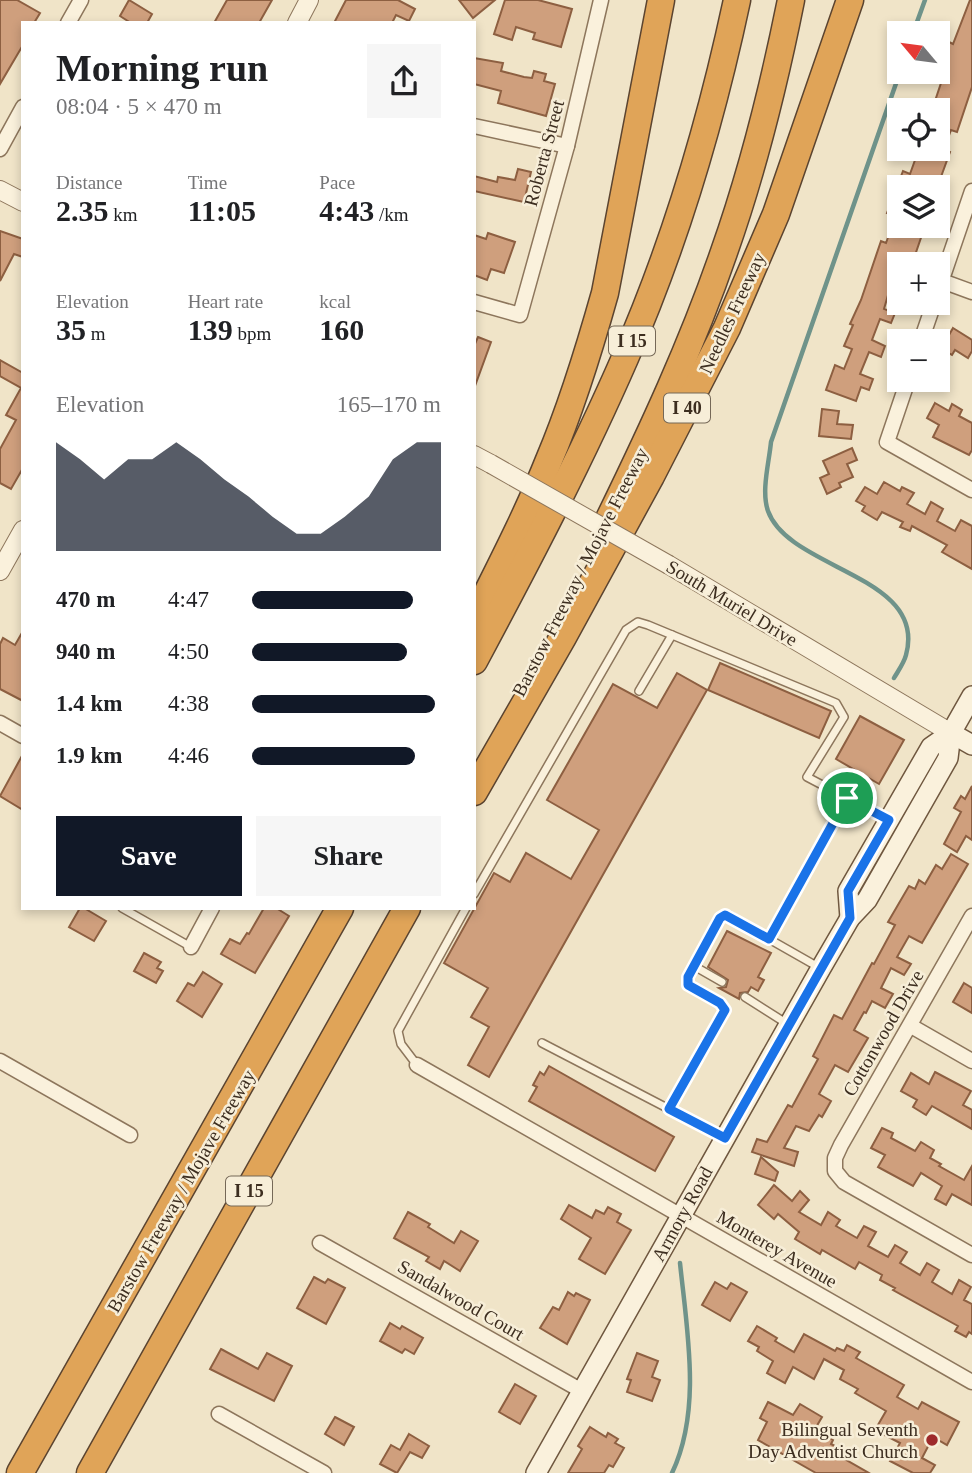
<!DOCTYPE html>
<meta charset="utf-8">
<style>
:root{--surface:#fff;--page:#f6f6f6;--text:#202124;--muted:#757577;--accent:#111827}
body{margin:0;font-family:"Times New Roman",serif;background:var(--page);color:var(--text);height:100vh;display:flex;flex-direction:column;font-size:26px;white-space:nowrap}
*{box-sizing:border-box;margin:0}
p{font-size:23px;color:var(--muted)}
.icon{flex:none;width:38px;height:38px;fill:none;stroke:currentColor;stroke-width:2;stroke-linecap:round;stroke-linejoin:round}
.map{position:relative;flex:1;overflow:hidden}
.sheet{position:absolute;left:21px;top:21px;width:455px;height:889px;display:flex;flex-direction:column;background:var(--surface);border-radius:0px;box-shadow:0 4px 10px #0003}
.sheet>*{flex:none}
.needle{width:46px;rotate:299deg}
.controls{position:absolute;left:887px;top:21px;display:grid;gap:14px}
.controls a{display:grid;place-items:center;width:63px;height:63px;border-radius:0px;background:var(--surface);box-shadow:0 4px 10px #0003;font-size:35px}
.pin{position:absolute;display:grid;place-items:center;width:60px;height:60px;color:#fff;margin:-30px;border:4px solid #fff;border-radius:50%;box-shadow:0 2px 7px #0007}
.round{display:grid;place-items:center;flex:none;width:74px;height:74px;border-radius:0px;background:var(--page)}
.head{display:flex;align-items:center;justify-content:space-between;height:119px;padding:0 35px}
h1{font-size:38px;font-weight:700;line-height:52px}
.stats{display:grid;grid-template-columns:repeat(3,1fr);gap:10px;height:119px;padding:7px 35px}
.stats div{display:grid;align-content:center}
.stats b{font-size:30px;font-weight:700}
.stats small{font-size:19px;font-weight:400}
.stats p{font-size:19px}
.chart{height:196px;padding:14px 35px}
.chart p{display:flex;justify-content:space-between}
.chart svg{width:100%;height:126px;margin-top:7px;fill:var(--accent);opacity:.7}
.primary-button{display:flex;gap:14px;margin-top:auto;padding:14px 35px}
.primary-button a{flex:1;height:80px;border-radius:0px;background:var(--accent);color:#fff;font-size:28px;font-weight:700;line-height:80px;text-align:center}
.primary-button a+a{background:var(--page);color:var(--text)}
ul{padding:0 35px;list-style:none;font-size:23px}
li{display:grid;grid-template-columns:112px 84px 1fr;align-items:center;height:52px}
li i{height:18px;border-radius:9px;background:var(--accent)}
.map>svg:first-child{display:block}
.lines{fill:none;stroke-linecap:round;stroke-linejoin:round}
.stream{stroke:#6f938a;stroke-width:4.5}
.building{fill:#cf9f7d;stroke:#8d5f41;stroke-width:2}
.service-casing{stroke:#8d765c;stroke-width:10}
.minor-casing{stroke:#8d765c;stroke-width:17}
.tertiary-casing{stroke:#8d765c;stroke-width:20}
.secondary-casing{stroke:#6f573f;stroke-width:22}
.motorway-casing{stroke:#5b4430;stroke-width:29}
.service{stroke:#faf1dc;stroke-width:7}
.minor{stroke:#faf1dc;stroke-width:14}
.tertiary{stroke:#faf1dc;stroke-width:18}
.secondary{stroke:#faf1dc;stroke-width:19}
.motorway{stroke:#e0a458;stroke-width:26}
.tertiary-bridge-casing{stroke:#8d765c;stroke-width:20;stroke-linecap:butt}
.tertiary-bridge{stroke:#faf1dc;stroke-width:18}
.route-casing{stroke:#fff;stroke-width:14}
.route{stroke:#1a73e8;stroke-width:9}
.poi-dot{fill:#9e2a2b;stroke:#f7eed8;stroke-width:2.5}
.labels{text-anchor:middle;dominant-baseline:central;stroke-width:5;stroke-linejoin:round;paint-order:stroke}
.shield{fill:#f7eed8;stroke:#756857;stroke-width:2}
.shield-label{font-size:18px;font-weight:bold;fill:#3d2e20}
.street-label{font-size:19px;fill:#3d2e20;stroke:#f7eed8}
.poi-label{font-size:19px;fill:#3d2e20;stroke:#f7eed8;text-anchor:end}
</style>
<div class="map">
<svg width="972" height="1473" viewBox="0 0 972 1473">
<rect width="100%" height="100%" fill="#f0e4c8"/>
<g class="lines">
<g class="stream">
<polyline points="913,33 925,0"/>
<path d="M894 678C898 671 904 663 906 655 928 575 789 570 768 511 761 491 769 463 771 442L900 72"/>
<path d="M672 1473C702 1410 687 1331 680 1263"/>
</g>
</g>
<g class="building">
<polygon points="0,0 17,0 40,13 34,23 23,23 23,45 0,84"/>
<polygon points="129,0 152,14 147,23 131,23 120,16"/>
<polygon points="227,0 272,0 259,23 214,23"/>
<polygon points="346,0 398,0 415,9 409,21 396,15 392,23 334,23"/>
<polygon points="459,0 495,0 473,18"/>
<polygon points="505,0 538,0 572,9 561,47 533,39 535,33 516,27 512,40 494,34"/>
<polygon points="970,0 972,0 972,87 957,132 951,130 944,149 950,152 938,185 929,182 927,187 900,187 900,217 887,213 903,171 910,174 919,149 938,149 938,110 932,110 943,77 938,75 938,59 943,60 949,42 953,44"/>
<polygon points="474,58 503,63 501,71 524,77 532,78 534,71 546,74 544,81 555,84 546,116 498,103 501,91 474,84"/>
<polygon points="518,169 531,172 524,202 474,191 474,176 497,182 498,177 515,180"/>
<polygon points="892,226 925,226 912,264 900,264 900,287 891,285 884,309 895,313 891,323 880,319 872,340 885,346 881,357 869,352 860,374 873,379 869,390 861,387 856,401 826,390 835,365 844,369 852,349 844,346 853,325 850,324 861,300 881,241 886,243"/>
<polygon points="0,231 23,239 23,257 14,254 0,281"/>
<polygon points="488,233 515,242 504,273 491,269 487,280 474,275 474,235 486,239"/>
<polygon points="953,328 972,340 972,351 968,358 955,350 952,355 941,349"/>
<polygon points="478,337 491,342 475,386 474,346"/>
<polygon points="0,360 23,373 23,468 11,489 0,483 0,449 16,420 6,415 21,388 0,376"/>
<polygon points="935,403 949,411 952,404 962,410 959,416 972,423 972,450 969,455 933,437 939,425 927,418"/>
<polygon points="822,409 839,411 837,424 853,425 851,439 819,436"/>
<polygon points="852,448 857,460 847,464 853,477 839,483 841,487 827,494 820,478 829,474 823,461"/>
<polygon points="884,482 900,491 902,487 914,493 907,504 925,514 931,502 943,509 937,521 955,531 961,520 972,526 972,569 942,552 947,545 912,526 910,531 900,527 903,522 882,512 877,520 862,511 865,506 856,501 865,487 877,494"/>
<polygon points="23,631 23,701 0,689 0,644 3,638 15,645"/>
<polygon points="720,663 831,711 819,738 708,690"/>
<polygon points="677,673 707,690 489,1077 468,1065 489,1027 471,1017 488,988 444,963 494,873 510,882 526,853 571,879 599,830 547,800 613,684 657,708"/>
<polygon points="860,716 904,740 879,784 836,759"/>
<polygon points="23,754 23,810 0,796"/>
<polygon points="972,786 972,840 966,836 957,852 944,844 961,812 954,808 961,796 965,799"/>
<polygon points="951,854 968,864 922,943 909,936 897,957 911,964 904,975 891,968 881,988 893,994 885,1008 872,1001 866,1013 864,1012 854,1030 868,1038 848,1072 835,1065 819,1094 831,1101 822,1117 819,1115 809,1131 796,1126 784,1148 798,1152 794,1166 752,1152 757,1139 767,1142 788,1105 792,1107 818,1059 813,1056 834,1015 842,1019 872,963 874,964 895,925 888,922 909,886 915,889 919,880 925,884 936,865 942,869"/>
<polygon points="80,908 84,908 106,921 94,941 69,927"/>
<polygon points="264,908 276,908 289,916 255,973 221,954 230,939 240,944 247,933 249,934"/>
<polygon points="727,931 771,953 758,977 764,980 758,991 751,987 748,992 740,993 739,999 719,988 726,987 728,980 708,967"/>
<polygon points="144,953 161,962 157,968 163,971 156,983 134,971"/>
<polygon points="203,972 222,984 202,1017 177,1001 188,983 194,986"/>
<polygon points="964,983 972,988 972,1013 953,1002"/>
<polygon points="549,1066 674,1137 655,1171 529,1101 537,1087 533,1085 540,1072 544,1075"/>
<polygon points="935,1072 971,1091 963,1105 972,1110 972,1129 932,1106 926,1115 913,1107 917,1100 901,1091 911,1073 929,1084"/>
<polygon points="882,1128 893,1133 891,1138 915,1151 921,1142 934,1150 930,1158 941,1164 939,1166 964,1180 972,1166 972,1205 952,1194 946,1205 935,1199 942,1186 921,1173 913,1186 878,1167 885,1155 871,1148"/>
<polygon points="761,1157 778,1172 775,1181 755,1174"/>
<polygon points="774,1185 792,1201 800,1191 809,1200 799,1212 821,1225 828,1212 840,1220 836,1226 857,1238 864,1226 876,1232 868,1246 888,1257 895,1245 907,1252 900,1263 920,1275 927,1263 939,1270 932,1282 952,1294 959,1280 971,1287 964,1300 972,1304 972,1334 969,1332 966,1337 955,1331 958,1326 893,1290 895,1288 880,1280 882,1275 859,1262 855,1269 822,1250 820,1254 795,1239 799,1232 778,1214 774,1219 758,1205"/>
<polygon points="569,1205 592,1218 596,1210 604,1214 608,1207 621,1214 617,1222 631,1230 605,1274 579,1259 591,1238 561,1219"/>
<polygon points="408,1212 430,1224 428,1227 454,1243 461,1231 478,1241 460,1271 444,1261 440,1269 426,1261 429,1257 394,1238"/>
<polygon points="314,1277 325,1283 328,1279 345,1288 326,1324 297,1308"/>
<polygon points="715,1282 727,1289 731,1283 747,1292 730,1321 702,1305"/>
<polygon points="568,1292 574,1296 576,1293 590,1300 567,1344 540,1328 553,1307 559,1310"/>
<polygon points="390,1323 400,1329 402,1326 423,1338 414,1354 405,1349 402,1353 380,1341"/>
<polygon points="757,1326 777,1338 775,1341 794,1352 804,1334 835,1351 837,1348 844,1351 847,1345 860,1352 856,1358 904,1385 897,1397 918,1409 922,1402 959,1422 947,1445 933,1437 922,1458 935,1465 930,1473 913,1473 890,1461 900,1443 875,1430 886,1411 855,1393 858,1389 840,1379 844,1370 824,1359 814,1379 793,1367 785,1383 767,1373 773,1361 757,1351 759,1347 748,1341"/>
<polygon points="221,1349 258,1369 267,1353 292,1366 274,1401 210,1369"/>
<polygon points="637,1353 658,1361 652,1377 660,1380 652,1401 627,1392 631,1380 627,1379"/>
<polygon points="515,1384 536,1396 520,1424 499,1412"/>
<polygon points="768,1402 793,1415 800,1404 822,1417 815,1429 833,1440 831,1444 839,1448 836,1454 869,1473 816,1473 758,1440 767,1422 760,1418"/>
<polygon points="335,1417 354,1427 344,1445 325,1434"/>
<polygon points="590,1427 606,1437 608,1433 618,1439 615,1443 624,1448 613,1467 609,1465 604,1473 568,1473 582,1449 578,1446"/>
<polygon points="409,1434 429,1446 422,1458 410,1452 397,1473 380,1464 391,1445 400,1450"/>
</g>
<g class="lines">
<g class="service-casing">
<g id="service">
<polyline points="639,691 672,635"/>
<polyline points="847,798 887,819"/>
<polyline points="474,894 626,630 638,622 648,625 836,703 844,717 807,777 847,798 769,939 729,915 725,915 720,918 687,981 688,985 720,1003 725,1010 669,1109 542,1043"/>
<polyline points="122,908 191,947"/>
<polyline points="769,939 820,968"/>
<polyline points="694,966 722,982"/>
<polyline points="745,997 789,1025"/>
<polyline points="417,1065 401,1044 398,1031 466,908"/>
<polyline points="669,1109 724,1138"/>
</g>
</g>
<g class="minor-casing">
<g id="minor">
<polyline points="68,23 81,0"/>
<polyline points="474,126 567,146"/>
<polyline points="0,149 23,107"/>
<polyline points="942,281 972,292"/>
<polyline points="938,291 972,191"/>
<polyline points="474,302 520,315 567,146 601,0"/>
<polyline points="921,341 934,303"/>
<polyline points="908,380 887,442 972,490"/>
<polyline points="0,723 23,736"/>
<polyline points="972,916 841,1145 835,1158 835,1171 844,1182 972,1255"/>
<polyline points="191,947 212,908"/>
<polyline points="911,1026 972,1061"/>
<polyline points="0,1061 130,1135"/>
<polyline points="417,1065 972,1382"/>
<polyline points="320,1243 582,1391"/>
<polyline points="219,1414 324,1473"/>
</g>
</g>
<g class="tertiary-casing">
<g id="tertiary">
<polyline points="297,23 309,0"/>
<polyline points="0,190 23,202"/>
<polyline points="474,455 491,464"/>
<polyline points="669,565 951,733"/>
<polyline points="0,571 23,530"/>
</g>
</g>
<g class="secondary-casing">
<g id="secondary">
<polyline points="951,733 972,745"/>
<polyline points="850,918 848,891 931,747 951,733"/>
<polyline points="536,1473 821,968 850,918 867,900 948,758 951,733 972,696"/>
</g>
</g>
<g class="motorway-casing">
<g id="motorway">
<path d="M608 521C651 433 692 345 724 252 753 170 774 85 791 0"/>
<path d="M474 619C500 567 527 515 549 460 572 406 589 350 605 293L661 0"/>
<path d="M474 661C527 562 580 461 625 358 675 244 711 122 737 0"/>
<polyline points="474,792 563,637 651,476 727,328 776,214 850,0"/>
<polyline points="20,1473 340,908"/>
<polyline points="90,1473 407,908"/>
</g>
</g>
<use href="#service" class="service"/>
<use href="#minor" class="minor"/>
<use href="#tertiary" class="tertiary"/>
<use href="#secondary" class="secondary"/>
<use href="#motorway" class="motorway"/>
<g class="tertiary-bridge-casing">
<polyline id="tertiary-bridge" points="491,464 669,565"/>
</g>
<use href="#tertiary-bridge" class="tertiary-bridge"/>
</g>
<g class="lines">
<g class="route-casing">
<polygon id="route" points="847,798 889,820 848,891 850,918 725,1138 669,1109 725,1010 720,1003 688,985 688,977 720,918 725,915 769,939"/>
</g>
<use href="#route" class="route"/>
</g>
<circle class="poi-dot" cx="932" cy="1440" r="7"/>
<g class="labels">
<g class="shield">
<rect x="609" y="326.5" width="46" height="29" rx="5"/>
<rect x="664" y="393.5" width="46" height="29" rx="5"/>
<rect x="226" y="1176.5" width="46" height="29" rx="5"/>
</g>
<g class="shield-label">
<text x="632" y="341">I 15</text>
<text x="687" y="408">I 40</text>
<text x="249" y="1191">I 15</text>
</g>
<g class="street-label">
<text transform="translate(544 153) rotate(-75)">Roberta Street</text>
<text transform="translate(732 313) rotate(-65)">Needles Freeway</text>
<text transform="translate(580 572) rotate(-63)">Barstow Freeway / Mojave Freeway</text>
<text transform="translate(732 603) rotate(31)">South Muriel Drive</text>
<text transform="translate(883 1033) rotate(-60)">Cottonwood Drive</text>
<text transform="translate(181 1191) rotate(-60)">Barstow Freeway / Mojave Freeway</text>
<text transform="translate(682 1214) rotate(-61)">Armory Road</text>
<text transform="translate(777 1249) rotate(30)">Monterey Avenue</text>
<text transform="translate(461 1300) rotate(30)">Sandalwood Court</text>
</g>
<g class="poi-label">
<text x="918" y="1429">Bilingual Seventh<tspan x="918" dy="22">Day Adventist Church</tspan></text>
</g>
</g>
</svg>
<div class="controls">
<a><svg class="needle" viewBox="-14 -14 28 28"><path d="M0-13l5 13h-10z" fill="#e53935"/><path d="M0 13l5-13h-10z" fill="#757577"/></svg></a>
<a><svg class="icon" aria-label="locate" viewBox="0 0 24 24"><circle cx="12" cy="12" r="6"/><path d="M12 2v4M12 18v4M2 12h4M18 12h4"/></svg></a>
<a><svg class="icon" aria-label="layers" viewBox="0 0 24 24"><path d="M12 4l9 5-9 5-9-5zM3 14l9 5 9-5"/></svg></a>
<a>+</a>
<a>−</a>
</div>
<div class="pin" style="left:847px;top:798px;background:#1e9e55"><svg class="icon" aria-label="arrive" viewBox="0 0 24 24"><path d="M6 21V4h12l-3 4 3 4H6"/></svg></div>
<section class="sheet">
<div class="head"><div><h1>Morning run</h1><p>08:04 · 5 × 470 m</p></div><a class="round"><svg class="icon" aria-label="share" viewBox="0 0 24 24"><path d="M12 15V3M7 8l5-5 5 5M5 13v7h14v-7"/></svg></a></div>
<div class="stats">
<div><p>Distance</p><b>2.35<small> km</small></b></div>
<div><p>Time</p><b>11:05</b></div>
<div><p>Pace</p><b>4:43<small> /km</small></b></div>
</div>
<div class="stats">
<div><p>Elevation</p><b>35<small> m</small></b></div>
<div><p>Heart rate</p><b>139<small> bpm</small></b></div>
<div><p>kcal</p><b>160</b></div>
</div>
<div class="chart"><p><span>Elevation</span>165–170 m</p>
<svg viewBox="0 0 160 44" preserveAspectRatio="none"><path d="M0 44V6L10 12L20 19L30 12L40 12L50 6L60 12L70 19L80 25L90 32L100 38L110 38L120 32L130 25L140 12L150 6L160 6V44z"/></svg>
</div>
<ul>
<li><b>470 m</b>4:47<i style="width:85%"></i></li>
<li><b>940 m</b>4:50<i style="width:82%"></i></li>
<li><b>1.4 km</b>4:38<i style="width:97%"></i></li>
<li><b>1.9 km</b>4:46<i style="width:86%"></i></li>
</ul>
<div class="primary-button"><a>Save</a><a>Share</a></div>
</section>
</div>
